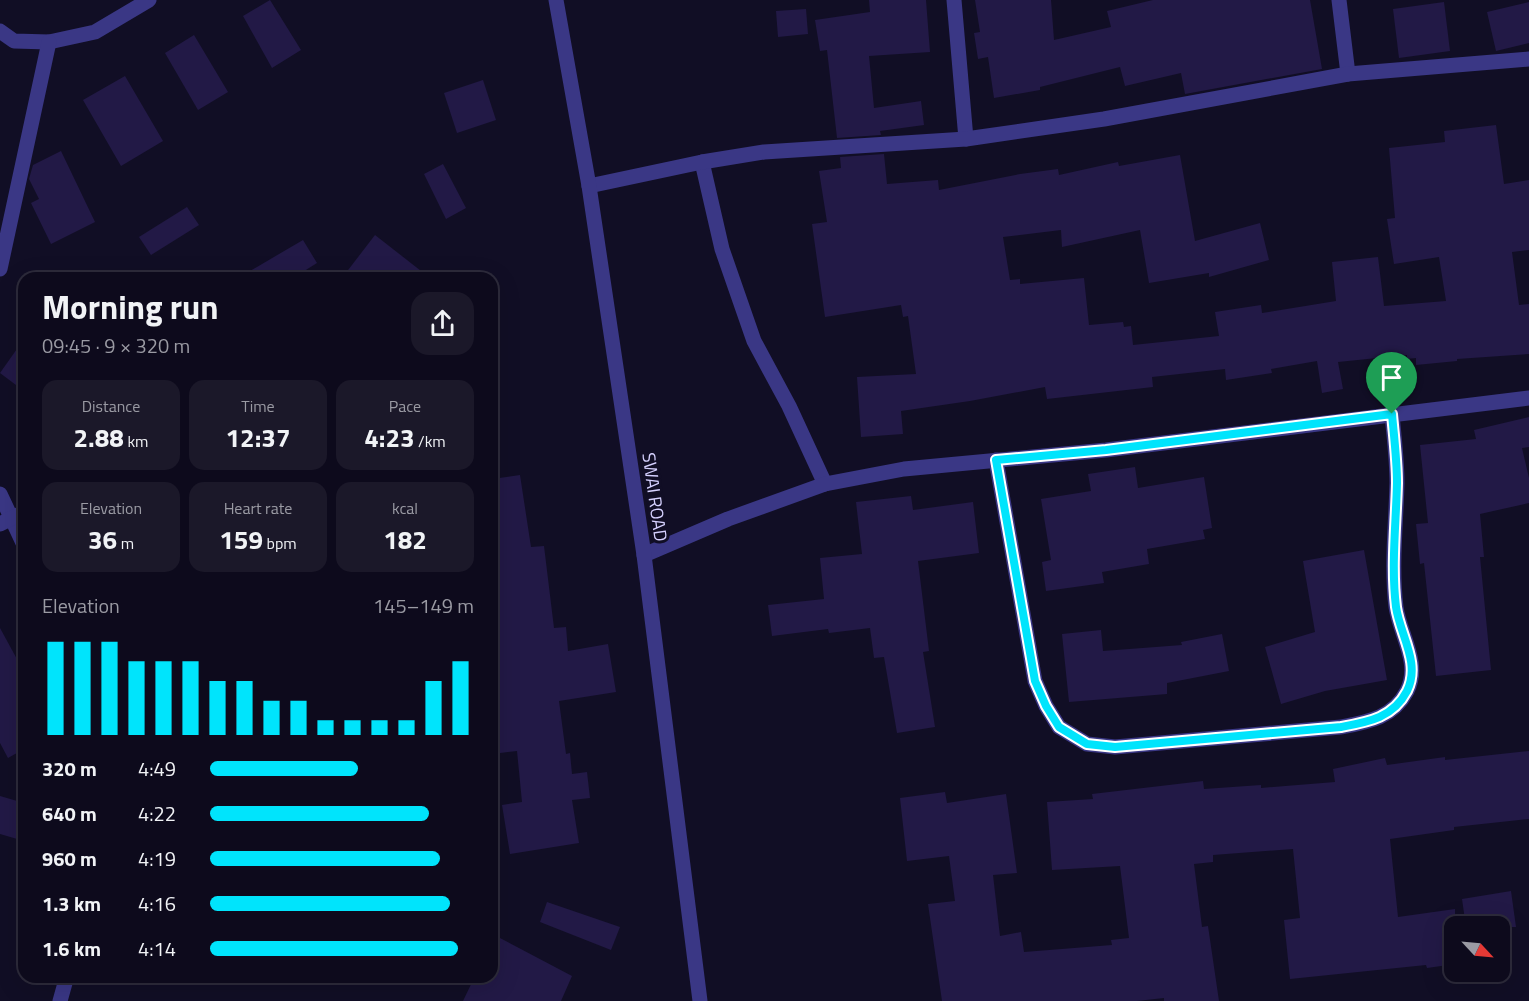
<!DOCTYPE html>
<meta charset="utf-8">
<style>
:root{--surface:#0d0a1c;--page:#1b1829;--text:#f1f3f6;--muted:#9a9aa3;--line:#2d2b3b;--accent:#00e4fc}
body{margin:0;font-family:"Titillium Web",sans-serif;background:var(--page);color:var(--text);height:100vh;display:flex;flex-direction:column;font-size:22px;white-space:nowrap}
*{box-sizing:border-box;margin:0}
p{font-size:20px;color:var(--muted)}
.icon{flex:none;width:33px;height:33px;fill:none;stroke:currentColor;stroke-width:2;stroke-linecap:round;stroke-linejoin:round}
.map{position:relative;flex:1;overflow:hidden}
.side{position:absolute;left:18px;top:272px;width:480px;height:711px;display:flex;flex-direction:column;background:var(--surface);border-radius:18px;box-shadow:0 6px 24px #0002,0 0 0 2px var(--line)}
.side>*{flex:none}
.needle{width:39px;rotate:116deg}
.buttons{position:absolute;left:1444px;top:916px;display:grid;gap:12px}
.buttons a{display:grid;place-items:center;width:66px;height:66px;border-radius:12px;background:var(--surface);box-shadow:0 6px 24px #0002,0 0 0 2px var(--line);font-size:30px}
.pin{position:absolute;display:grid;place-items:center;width:51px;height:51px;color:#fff;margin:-62px -26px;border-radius:50% 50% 50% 0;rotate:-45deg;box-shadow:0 0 6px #0007}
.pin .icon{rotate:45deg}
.round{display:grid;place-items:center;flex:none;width:63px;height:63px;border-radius:18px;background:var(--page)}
.overview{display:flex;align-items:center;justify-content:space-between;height:102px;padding:0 24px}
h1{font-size:33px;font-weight:700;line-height:45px}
.metrics{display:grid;grid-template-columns:repeat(3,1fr);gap:9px;height:102px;padding:6px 24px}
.metrics div{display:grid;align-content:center;border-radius:15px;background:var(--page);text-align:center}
.metrics b{font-size:26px;font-weight:700}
.metrics small{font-size:16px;font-weight:400}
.metrics p{font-size:16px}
.chart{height:168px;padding:12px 24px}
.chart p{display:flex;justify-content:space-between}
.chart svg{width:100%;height:108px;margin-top:6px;stroke:var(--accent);stroke-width:6}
ul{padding:0 24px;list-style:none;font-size:20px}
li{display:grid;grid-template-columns:96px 72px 1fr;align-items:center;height:45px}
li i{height:15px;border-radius:8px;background:var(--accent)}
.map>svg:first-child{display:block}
.building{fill:#221946}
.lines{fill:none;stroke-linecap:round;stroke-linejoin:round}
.minor{stroke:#3a3785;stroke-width:15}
.tertiary{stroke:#3a3785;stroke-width:15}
.route-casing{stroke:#fff;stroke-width:12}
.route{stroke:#00e4fc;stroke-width:8}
.labels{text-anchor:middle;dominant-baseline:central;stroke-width:6;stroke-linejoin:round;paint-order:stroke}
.street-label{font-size:18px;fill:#d6d1ff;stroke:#110e25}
</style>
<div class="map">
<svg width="1529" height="1001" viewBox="0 0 1529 1001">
<rect width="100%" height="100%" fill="#110e25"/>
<g class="building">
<polygon points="270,0 301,50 272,68 243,16"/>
<polygon points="869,0 926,0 930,52 869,56 874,108 921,101 924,125 880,131 881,135 837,138 827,50 820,51 815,20 870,12"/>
<polygon points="975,0 1051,0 1054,40 1111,27 1107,11 1153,0 1310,0 1322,69 1185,94 1181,73 1125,86 1120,67 1040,87 1040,90 994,98 988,57 978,59 974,33 980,32"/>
<polygon points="1444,2 1450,51 1399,58 1393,9"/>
<polygon points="1529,2 1529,43 1496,51 1487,12"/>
<polygon points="806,9 808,34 778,37 776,11"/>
<polygon points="194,35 228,92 198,110 165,53"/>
<polygon points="125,76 163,141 121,166 83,100"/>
<polygon points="483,80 496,120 457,133 444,93"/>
<polygon points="1496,125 1504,184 1529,180 1529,250 1512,252 1519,305 1529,304 1529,354 1457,359 1457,361 1416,365 1416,358 1407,359 1407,355 1338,362 1343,389 1322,393 1317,361 1271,369 1272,373 1226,380 1225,369 1152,377 1153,387 1047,399 1045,387 970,401 901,411 903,434 861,437 857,377 916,374 908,316 903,317 901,305 825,317 812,224 827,222 819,171 841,168 840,157 884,154 887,184 938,180 939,190 1020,174 1058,169 1059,175 1118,162 1119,166 1180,155 1195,241 1260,223 1269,260 1209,277 1209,273 1149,283 1140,230 1062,247 1061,230 1003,237 1010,280 1020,279 1020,284 1084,278 1089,325 1123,322 1124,327 1131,326 1133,345 1219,336 1215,312 1261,305 1262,313 1336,301 1332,262 1378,257 1384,306 1446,301 1439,257 1394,264 1387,219 1395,218 1389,148 1445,142 1444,131"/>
<polygon points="61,151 95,222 51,244 31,203 39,199 29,179 33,165"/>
<polygon points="443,164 466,208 446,219 424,174"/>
<polygon points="187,207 199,225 151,255 139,237"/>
<polygon points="375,235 430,278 342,278"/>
<polygon points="303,240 317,263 293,278 238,278"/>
<polygon points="24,339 24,391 0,373"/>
<polygon points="1529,417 1529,447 1522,448 1529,478 1529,503 1480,514 1484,557 1480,557 1491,670 1436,676 1424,563 1420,564 1416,524 1428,523 1420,445 1476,439 1474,430"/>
<polygon points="1135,467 1138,488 1204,477 1212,528 1203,530 1205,539 1147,549 1149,564 1102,572 1104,583 1046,591 1042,562 1051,560 1041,499 1091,491 1088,474"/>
<polygon points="520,475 531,547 544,546 554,628 566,627 568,651 608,644 616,692 559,701 566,754 570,753 572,774 587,772 590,798 572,800 579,843 510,854 502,805 522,802 517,751 492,754 492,708 497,708 492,630 492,479"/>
<polygon points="911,496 913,510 973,502 979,553 918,561 929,651 923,652 935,727 897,733 884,657 874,658 870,628 829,633 828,629 772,636 768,605 824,599 820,558 862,554 856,502"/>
<polygon points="1364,550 1387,680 1325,691 1281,704 1265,647 1315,632 1303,561"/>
<polygon points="0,628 24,672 24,749 8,758 0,743"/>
<polygon points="1101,630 1103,651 1182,645 1181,642 1222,634 1229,671 1167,683 1167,694 1069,702 1062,634"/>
<polygon points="1529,751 1529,819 1454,827 1454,830 1390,839 1398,917 1455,909 1455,964 1427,968 1426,965 1290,979 1284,920 1300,918 1293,849 1213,855 1213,862 1194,864 1202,927 1208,926 1219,1001 1164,1001 1164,998 1137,1001 942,1001 928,904 955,901 949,856 907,861 900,798 945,792 947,803 1006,794 1017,873 993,875 1000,936 1021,932 1024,952 1112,945 1111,940 1129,938 1120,866 1052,870 1047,802 1093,799 1092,794 1203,781 1204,789 1261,785 1261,788 1335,782 1333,769 1385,758 1387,765 1445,757 1445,760"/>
<polygon points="0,796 24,803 24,841 0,834"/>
<polygon points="1511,891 1516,927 1466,927 1462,899"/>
<polygon points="547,902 620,927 611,950 540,922"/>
<polygon points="500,938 572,976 561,1001 463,1001 475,976 492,976 492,963"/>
</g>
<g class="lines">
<g class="minor">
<polyline points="954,0 966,139"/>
<polyline points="1339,0 1348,74"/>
<polyline points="0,31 14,41 49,42 95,32 149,0"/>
<polyline points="702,162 722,249 754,341 789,406 825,484"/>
<polyline points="589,186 702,162 764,152 966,139 1104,119 1348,74 1529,59"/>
<polyline points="0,269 49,42"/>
<path d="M996 460 1035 681 1046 706 1059 727 1087 744 1115 747 1341 727C1368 722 1393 718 1407 691 1421 663 1400 635 1396 607 1391 566 1396 524 1397 483 1397 460 1394 437 1392 414"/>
<polyline points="0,494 24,545"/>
<polyline points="0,524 24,512"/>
<polyline points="644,555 728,519 825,484 904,469 1106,450 1529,398"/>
<polyline points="356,976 364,976"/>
<polyline points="60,1001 67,976"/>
</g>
<polyline class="tertiary" points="556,0 589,186 644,555 700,1001"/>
</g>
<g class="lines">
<g class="route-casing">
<path id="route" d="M1392 414C1394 437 1397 460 1397 483 1396 524 1391 566 1396 607 1400 635 1421 663 1407 691 1393 718 1368 722 1341 727L1115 747 1087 744 1059 727 1046 706 1035 681 996 460 1106 450Z"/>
</g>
<use href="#route" class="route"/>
</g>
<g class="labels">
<g class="street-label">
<text transform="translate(655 497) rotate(82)">SWAI ROAD</text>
</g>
</g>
</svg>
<div class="buttons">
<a><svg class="needle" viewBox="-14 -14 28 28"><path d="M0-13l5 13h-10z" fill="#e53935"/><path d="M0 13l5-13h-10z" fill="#9a9aa3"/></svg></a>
</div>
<div class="pin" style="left:1392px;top:414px;background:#1e9e55"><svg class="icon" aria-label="arrive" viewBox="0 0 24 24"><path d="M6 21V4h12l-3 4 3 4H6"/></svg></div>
<section class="side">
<div class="overview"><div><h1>Morning run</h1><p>09:45 · 9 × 320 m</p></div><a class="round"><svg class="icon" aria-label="share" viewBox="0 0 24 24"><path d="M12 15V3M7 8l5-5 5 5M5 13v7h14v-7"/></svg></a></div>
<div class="metrics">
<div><p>Distance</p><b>2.88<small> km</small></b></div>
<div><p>Time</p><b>12:37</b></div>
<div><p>Pace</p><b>4:23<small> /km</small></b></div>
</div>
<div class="metrics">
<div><p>Elevation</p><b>36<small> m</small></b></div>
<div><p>Heart rate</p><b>159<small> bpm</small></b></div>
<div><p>kcal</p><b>182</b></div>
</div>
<div class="chart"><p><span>Elevation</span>145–149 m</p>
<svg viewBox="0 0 160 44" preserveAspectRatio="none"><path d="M5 44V6M15 44V6M25 44V6M35 44V14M45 44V14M55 44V14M65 44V22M75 44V22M85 44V30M95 44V30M105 44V38M115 44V38M125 44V38M135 44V38M145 44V22M155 44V14"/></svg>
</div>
<ul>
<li><b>320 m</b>4:49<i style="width:56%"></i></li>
<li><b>640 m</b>4:22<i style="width:83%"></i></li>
<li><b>960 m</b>4:19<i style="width:87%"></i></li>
<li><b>1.3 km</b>4:16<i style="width:91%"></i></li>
<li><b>1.6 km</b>4:14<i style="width:94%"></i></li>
</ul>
</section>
</div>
